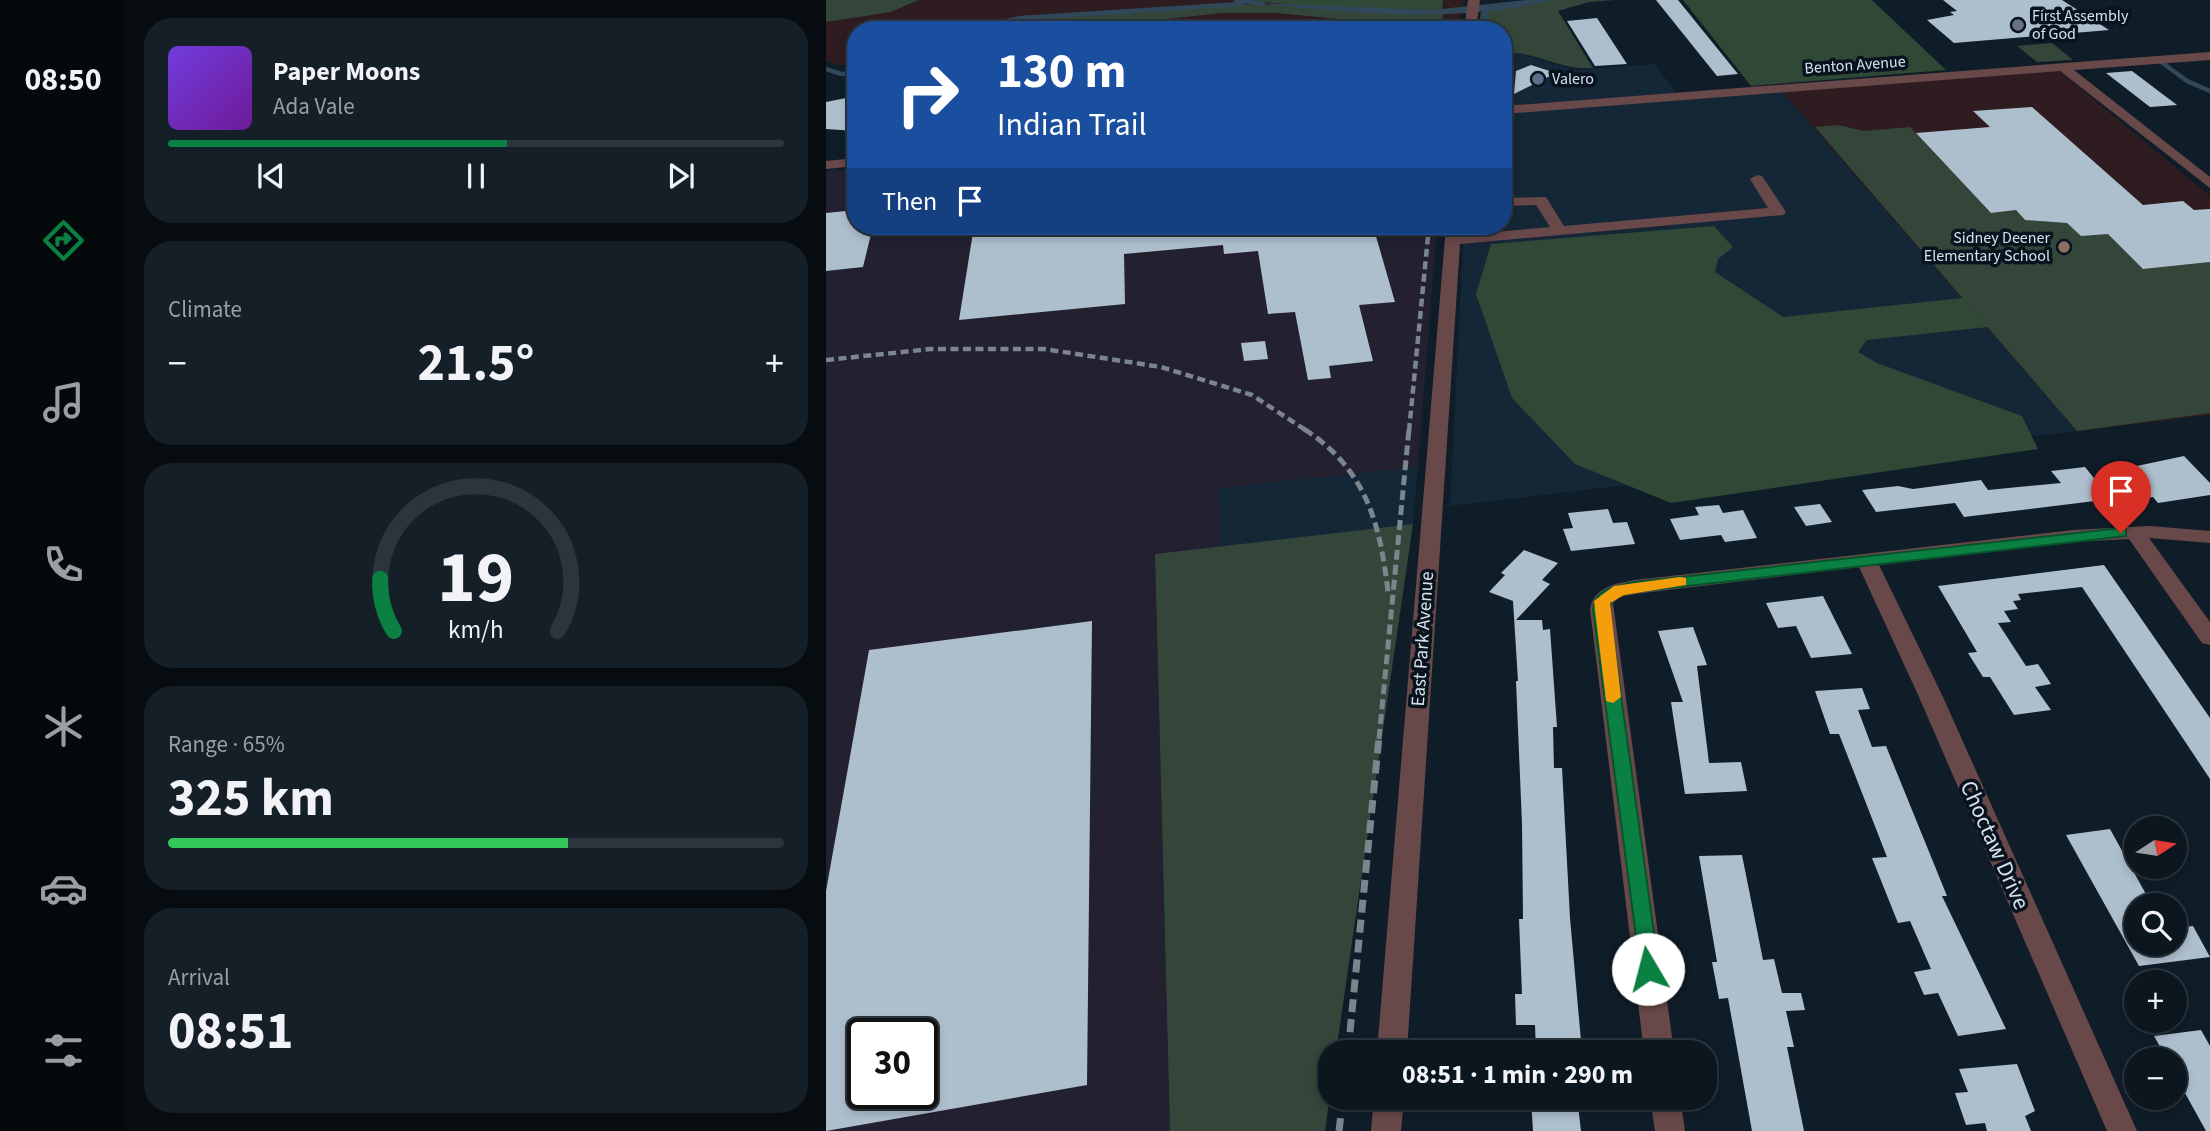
<!DOCTYPE html>
<html lang="en">
<head>
<meta charset="utf-8">
<style>
	body { margin:0; font-family:"Source Sans 3",sans-serif; background:#141f27; color:#f1f3f6; height:100vh; display:flex; flex-direction:column; font-size:26px; white-space:nowrap }
	* { box-sizing:border-box; margin:0 }
	p { font-size:23px; color:#9a9fa4 }
	.icon { flex:none; width:38px; height:38px; fill:none; stroke:currentColor; stroke-width:2; stroke-linecap:round; stroke-linejoin:round }
	.map { position:relative; flex:1; overflow:hidden }
	.details { display:flex; flex-direction:column; gap:18px; padding:18px; background:#060c10; width:700px }
	.details>* { flex:none }
	.hud { position:absolute; left:21px; top:21px; width:665px; height:214px; border-radius:28px; box-shadow:0 4px 10px #0003,0 0 0 2px #2b353c; background:#1a4fa0; color:#fff; overflow:hidden }
	.needle { width:46px; rotate:78deg }
	.fabs { position:absolute; left:1298px; top:816px; display:grid; gap:14px }
	.fabs a { display:grid; place-items:center; width:63px; height:63px; border-radius:50%; background:#0b161e; box-shadow:0 4px 10px #0003,0 0 0 2px #2b353c; font-size:35px }
	.speed { position:absolute; left:21px; top:1018px; display:flex; gap:14px; font-size:35px; font-weight:700; text-align:center }
	.speed>* { display:grid; place-content:center; width:91px; height:91px; border-radius:50%; background:#0b161e; box-shadow:0 4px 10px #0003,0 0 0 2px #2b353c; line-height:1 }
	.speed .limit { border:4px solid #111; border-radius:10px; background:#fff; color:#111 }
	.pin { position:absolute; display:grid; place-items:center; width:60px; height:60px; color:#fff; margin:-72px -30px; border-radius:50% 50% 50% 0; rotate:-45deg; box-shadow:0 0 7px #0007 }
	.pin .icon { rotate:45deg }
	.me { position:absolute; width:77px; margin:-38px; rotate:352deg; stroke-linejoin:round; filter:drop-shadow(0 0 5px #0008) }
	.turn { display:flex; align-items:center; gap:24px; height:147px; padding:0 35px; font-size:32px }
	.turn .icon { width:91px; height:91px; stroke-width:2.5 }
	.turn b { display:block; font-size:49px; line-height:60px }
	.then { display:flex; align-items:center; height:66px; padding:0 35px; background:#0003; gap:14px; font-size:26px }
	.big { font-size:52px; font-weight:700; line-height:1.1 }
	.details .tile { flex:1; display:flex; flex-direction:column; justify-content:center; gap:10px; min-width:0; padding:0 24px; border-radius:28px; background:#141f27 }
	.details .dial { align-items:center; gap:0 }
	.dial svg { height:182px; overflow:visible; fill:none; stroke:#2b353c; stroke-width:7; stroke-linecap:round; text-anchor:middle }
	.dial text { fill:#f1f3f6; stroke:none }
	.song { display:flex; align-items:center; gap:21px }
	.cover { width:84px; height:84px; border-radius:10px; background:linear-gradient(135deg,hsl(260 70% 55%),hsl(280 70% 35%)) }
	.played { height:7px; border-radius:4px; background:linear-gradient(90deg,#0b8043 55%,#2b353c 55%) }
	.keys { display:flex; justify-content:space-around; direction:ltr }
	.heat { display:flex; justify-content:space-between; align-items:center; font-size:38px; direction:ltr }
	.charge { height:10px; border-radius:5px; background:linear-gradient(90deg,#34c759 65%,#2b353c 0) }
	.trip { position:absolute; left:492px; top:1040px; width:399px; height:70px; border-radius:28px; background:#0b161e; box-shadow:0 4px 10px #0003,0 0 0 2px #2b353c; font-weight:700; line-height:70px; text-align:center }
	main { display:flex; flex:1; min-height:0 }
	.menu { display:flex; flex-direction:column; width:126px; justify-content:space-around; align-items:center; background:#04090c; color:#9a9fa4 }
	.menu .icon { width:49px; height:49px }
	.menu .active { color:#0b8043 }
	.menu b { font-size:32px; color:#f1f3f6 }
	.map>svg:first-child { display:block }
</style>
</head>
<body>
<main>
<nav class="menu">
<b>08:50</b>
<svg class="icon active" aria-label="directions" viewBox="0 0 24 24"><path d="M12 3l9 9-9 9-9-9zM9 14v-3h6M13 9l2 2-2 2"/></svg>
<svg class="icon" aria-label="music" viewBox="0 0 24 24"><path d="M9 18V5l10-2v13"/><circle cx="6" cy="18" r="3"/><circle cx="16" cy="16" r="3"/></svg>
<svg class="icon" aria-label="phone" viewBox="0 0 24 24"><path d="M5 4h4l2 5-3 2q2 4 5 5l2-3 5 2v4C11 20 4 13 5 4z"/></svg>
<svg class="icon" aria-label="climate" viewBox="0 0 24 24"><path d="M12 3v18M4 7l16 10M4 17L20 7"/></svg>
<svg class="icon" aria-label="car" viewBox="0 0 24 24"><path d="M5 17H2v-5l4-1 3-4h7l3 4 3 1v5h-3M9 17h6M6 11h13"/><circle cx="7" cy="17" r="2"/><circle cx="17" cy="17" r="2"/></svg>
<svg class="icon" aria-label="filters" viewBox="0 0 24 24"><path d="M4 7h16M4 17h16"/><circle cx="9" cy="7" r="2"/><circle cx="15" cy="17" r="2"/></svg>
</nav>
<section class="details">
<div class="tile">
<div class="song"><i class="cover"></i><div><b>Paper Moons</b><p>Ada Vale</p></div></div>
<div class="played"></div>
<div class="keys"><svg class="icon" aria-label="previous" viewBox="0 0 24 24"><path d="M18 5L8 12l10 7zM5 5v14"/></svg><svg class="icon" aria-label="pause" viewBox="0 0 24 24"><path d="M8 5v14M16 5v14"/></svg><svg class="icon" aria-label="next" viewBox="0 0 24 24"><path d="M6 5l10 7-10 7zM19 5v14"/></svg></div>
</div>
<div class="tile"><p>Climate</p>
<div class="heat"><a>−</a><b class="big">21.5°</b><a>+</a></div>
</div>
<div class="tile dial"><svg viewBox="0 0 100 80">
<path d="M14 69A42 42 0 1 1 86 69"/>
<path d="M14 69A42 42 0 0 1 8 46" stroke="#0b8043"/>
<text x="50" y="56" font-size="32" font-weight="700">19</text>
<text x="50" y="72" font-size="11">km/h</text>
</svg></div>
<div class="tile"><p>Range · 65%</p><b class="big">325 km</b><div class="charge"></div></div>
<div class="tile"><p>Arrival</p><b class="big">08:51</b></div>
</section>
<div class="map">
<svg width="1384" height="1131" viewBox="0 0 1384 1131">
	<rect width="100%" height="100%" fill="#0f1d28"/>
	<!-- built -->
	<g fill="#142737">
		<path d="M689 52 749 70 829 64 850 93 677 106V53Z"/>
		<path d="M954 89 1251 431 624 506 638 226H677V112Z"/>
		<path d="M592 467 587 524 394 547 392 488Z"/>
	</g>
	<!-- industrial -->
	<path fill="#232030" fill-rule="evenodd" d="M30 169V226H611L592 467 393 488 394 547 329 555 344 1131H0V171ZM37 1034H96V1094H37Z"/>
	<!-- education -->
	<g fill="#2e1c21">
		<path d="M0 0H638L633 30H30V68L0 62Z"/>
		<path d="M1231 69 1384 196V415L1251 431 954 89Z"/>
	</g>
	<!-- green -->
	<g fill="#344639">
		<path d="M0 0H92L65 12 0 22Z"/>
		<path d="M727 0H789L763 2 732 11 767 68C735 71 708 50 677 53V30H652L655 12Z"/>
		<path d="M429 4 617 14 615 29 451 13H396L238 30H164L174 24 196 20Z"/>
		<path d="M1226 43 1247 60 1211 62 1191 46Z"/>
		<path d="M1012 125 1038 131 1084 127 1165 213 1190 210 1199 220 1241 223 1292 233 1317 269 1384 262V413L1251 431 989 127Z"/>
		<path d="M587 524 510 1052H504V1095L499 1131H344L329 554Z"/>
	</g>
	<!-- forest -->
	<g fill="#304836">
		<path d="M417 0H617L616 9 606 10 492 7Z"/>
		<path d="M857 0H1046L1120 70 925 86Z"/>
		<path d="M888 226 907 247 892 259 889 272 957 317 1137 298 1162 327 1041 340 1032 352 1051 363 1196 416 1212 449 845 503 749 464 686 398 650 294 665 244Z"/>
	</g>
	<!-- water -->
	<path fill="#31475a" d="M701 0H727C631 24 527 13 430 3L606 10Z"/>
	<g fill="none" stroke-linecap="round" stroke-linejoin="round">
		<!-- stream -->
		<g stroke="#31475a" stroke-width="4.5">
			<path d="M410 0 437 4"/>
			<path d="M659 22 660 9"/>
			<path d="M161 30 171 23 195 18 416 4"/>
			<path d="M1334 61 1361 81 1384 91"/>
			<path d="M0 69 15 74 30 73"/>
		</g>
	</g>
	<!-- building -->
	<g fill="#adbecd" fill-rule="evenodd">
		<path d="M830 0H852L912 74 891 76Z"/>
		<path d="M1117 0H1236L1283 30 1128 43 1101 20 1128 15 1124 12 1131 11Z"/>
		<path d="M771 18 801 64 769 66 741 21Z"/>
		<path d="M705 65 730 73 688 94 690 71Z"/>
		<path d="M1306 71 1351 105 1324 107 1280 73Z"/>
		<path d="M30 96V131L0 129V102Z"/>
		<path d="M1206 107 1317 205 1357 201 1368 210 1384 209V262L1317 269 1282 234 1255 236 1241 223 1199 220 1190 210 1165 213 1090 133 1164 127 1147 111Z"/>
		<path d="M30 210V226H47L37 267 0 271V213Z"/>
		<path d="M148 226H298V234L390 226H547L569 302 533 305 547 361 503 366 505 378 482 380 469 312 442 314 432 251 398 254 397 245 298 254 299 304 133 320Z"/>
		<path d="M439 341 442 359 418 361 415 343Z"/>
		<path d="M1358 456 1384 483V495L1332 503 1327 497 1294 501 1282 484 1318 480 1306 467Z"/>
		<path d="M1259 467 1285 499 1138 517 1129 503 1050 512 1036 490 1072 486 1087 489 1155 480 1162 490 1235 483 1225 471Z"/>
		<path d="M994 504 1006 522 980 526 968 507Z"/>
		<path d="M893 505 897 513 917 510 931 538 899 542 895 535 854 540 844 519 873 515 869 507Z"/>
		<path d="M782 509 787 523 801 522 809 544 745 551 737 529 747 528 742 513Z"/>
		<path d="M698 550 732 563 716 580 724 584 690 620H716L717 630 724 629 731 727H727L728 768H736L744 918 756 1052H710L709 1025H690L689 994H696L693 919H697L696 824 690 681H692L687 601 663 592 679 575 675 573Z"/>
		<path d="M1278 565 1384 718V779L1256 587 1192 594 1195 600 1187 601 1192 609 1178 611 1185 622 1172 623 1200 666 1212 664 1225 684 1209 687 1225 710 1188 715 1164 677H1157L1142 653 1151 652 1112 586Z"/>
		<path d="M997 596 1026 654 985 658 970 626 952 628 940 603Z"/>
		<path d="M266 621 261 1085 0 1131V891L43 650ZM37 1034H96V1094H37Z"/>
		<path d="M867 627 881 665 871 666 883 763 915 762 921 791 859 794 845 702H857L832 631Z"/>
		<path d="M1036 688 1044 709 1032 710 1046 747 1060 746 1121 896H1116L1180 1029 1132 1036 1112 993 1098 995 1088 972 1105 969 1084 921 1072 923 1046 858 1061 857 1013 734H1004L989 691Z"/>
		<path d="M1284 829 1321 896 1311 897V943H1349V928L1367 926 1384 957 1313 966 1240 835Z"/>
		<path d="M916 855 937 960 948 959 956 993H975L979 1010 960 1011 968 1047H961L978 1131H926L902 998 893 999 886 962H891L873 856Z"/>
		<path d="M1375 1030 1384 1046V1131H1380L1349 1075V1059H1341L1328 1036Z"/>
		<path d="M1191 1064 1209 1111 1199 1116 1205 1131H1161L1159 1123 1140 1125 1129 1093 1142 1092 1133 1069Z"/>
		<path d="M751 1097 755 1131H707L705 1100Z"/>
	</g>
	<g fill="none" stroke-linecap="round" stroke-linejoin="round">
		<!-- minor -->
		<g fill="#69484a" fill-rule="evenodd">
			<path d="M642 0H654L650 30H638Z"/>
			<path d="M1384 52V60L1248 70 1384 177V188L1234 71 677 114V106Z"/>
			<path d="M30 158V166L0 169V161Z"/>
			<path d="M931 175 936 176 960 212 957 215 634 244 581 1052H551L620 226H635V235L724 227 710 205 677 206V198L720 197 738 226 942 208 924 179Z"/>
			<path d="M1324 526 1384 531V543L1323 538 1384 622V645L1376 643 1303 539 1247 542 1053 565 1117 697 1311 1131H1281L1093 697 1033 567 809 594 794 597 787 603 848 1052H818L764 609C769 586 789 584 809 580L1247 530Z"/>
			<path d="M548 1097H578L575 1131H545Z"/>
			<path d="M824 1097H854L859 1131H829Z"/>
		</g>
		<!-- rail-far2 -->
		<g stroke="#7a858e" stroke-width="4.5" stroke-dasharray="8 4.5" stroke-linecap="butt">
			<path d="M0 360 105 349H218L335 367 426 395 481 431"/>
			<path d="M583 431 603 226"/>
		</g>
		<!-- rail-far1 -->
		<g stroke="#7a858e" stroke-width="5" stroke-dasharray="10 5" stroke-linecap="butt">
			<path d="M478 429C540 469 554 523 562 592"/>
			<path d="M553 739 583 429"/>
		</g>
		<!-- rail -->
		<g stroke="#7a858e" stroke-width="7" stroke-dasharray="13 7" stroke-linecap="butt">
			<path d="M522 1052 553 737"/>
			<path d="M513 1131 517 1097"/>
		</g>
	</g>
	<!-- route -->
	<path fill="#0b8043" stroke="#07532c" stroke-width="2" d="M1295 528 1300 529V536L809 592 787 598 783 609 833 969 830 975 822 978 815 975 767 609C769 588 791 586 809 582Z"/>
	<!-- slow -->
	<path fill="#f59e0b" d="M854 577 860 578V585L798 595 784 603 795 697 787 703 780 701 768 601 788 586Z"/>
	<!-- markers -->
	<circle fill="#6b7280" stroke="#07131e" stroke-width="2.5" cx="1192" cy="25" r="7"/>
	<circle fill="#5c6f8a" stroke="#07131e" stroke-width="2.5" cx="712" cy="79" r="7"/>
	<circle fill="#8d6e63" stroke="#07131e" stroke-width="2.5" cx="1238" cy="247" r="7"/>
	<g text-anchor="middle" dominant-baseline="central" stroke-width="7" stroke-linejoin="round" paint-order="stroke">
		<!-- far-poi labels -->
		<g font-size="16" fill="#d8e1e9" stroke="#07131e" text-anchor="start">
			<text x="1206" y="16">First Assembly<tspan x="1206" dy="18">of God</tspan></text>
			<text x="726" y="79">Valero</text>
			<text x="1224" y="238" text-anchor="end">Sidney Deener<tspan x="1224" dy="18">Elementary School</tspan></text>
		</g>
		<!-- far-street labels -->
		<g font-size="16" fill="#d8e1e9" stroke="#07131e">
			<text transform="translate(1029 65) rotate(-4)">Benton Avenue</text>
		</g>
		<!-- street labels -->
		<g font-size="19" fill="#d8e1e9" stroke="#07131e">
			<text transform="translate(597 639) rotate(-86)">East Park Avenue</text>
		</g>
		<!-- near-street labels -->
		<g font-size="23" fill="#d8e1e9" stroke="#07131e">
			<text transform="translate(1169 845) rotate(66)">Choctaw Drive</text>
		</g>
	</g>
</svg>
<div class="fabs">
<a><svg class="needle" viewBox="-14 -14 28 28"><path d="M0-13l5 13h-10z" fill="#e53935"/><path d="M0 13l5-13h-10z" fill="#9a9fa4"/></svg></a>
<a><svg class="icon" aria-label="search" viewBox="0 0 24 24"><circle cx="10" cy="10" r="6"/><path d="M15 15l6 6"/></svg></a>
<a>+</a>
<a>−</a>
</div>
<div class="speed"><div class="limit">30</div></div>
<div class="pin" style="left:1295px;top:533px;background:#d93025"><svg class="icon" aria-label="arrive" viewBox="0 0 24 24"><path d="M6 21V4h12l-3 4 3 4H6"/></svg></div>
<svg class="me" style="left:822px;top:969px" viewBox="-20 -20 40 40"><circle r="19" fill="#fff"/><path d="M0-13L10 11 0 6-10 11z" fill="#0b8043"/></svg>
<div class="trip">08:51 · 1 min · 290 m</div>
<div class="hud">
<div class="turn"><svg class="icon" aria-label="right" viewBox="0 0 24 24"><path d="M7 20v-9h11M14 6l5 5-5 5"/></svg><div><b>130 m</b>Indian Trail</div></div>
<div class="then">Then<svg class="icon" aria-label="arrive" viewBox="0 0 24 24"><path d="M6 21V4h12l-3 4 3 4H6"/></svg></div>
</div>
</div>
</main>
</body>
</html>
